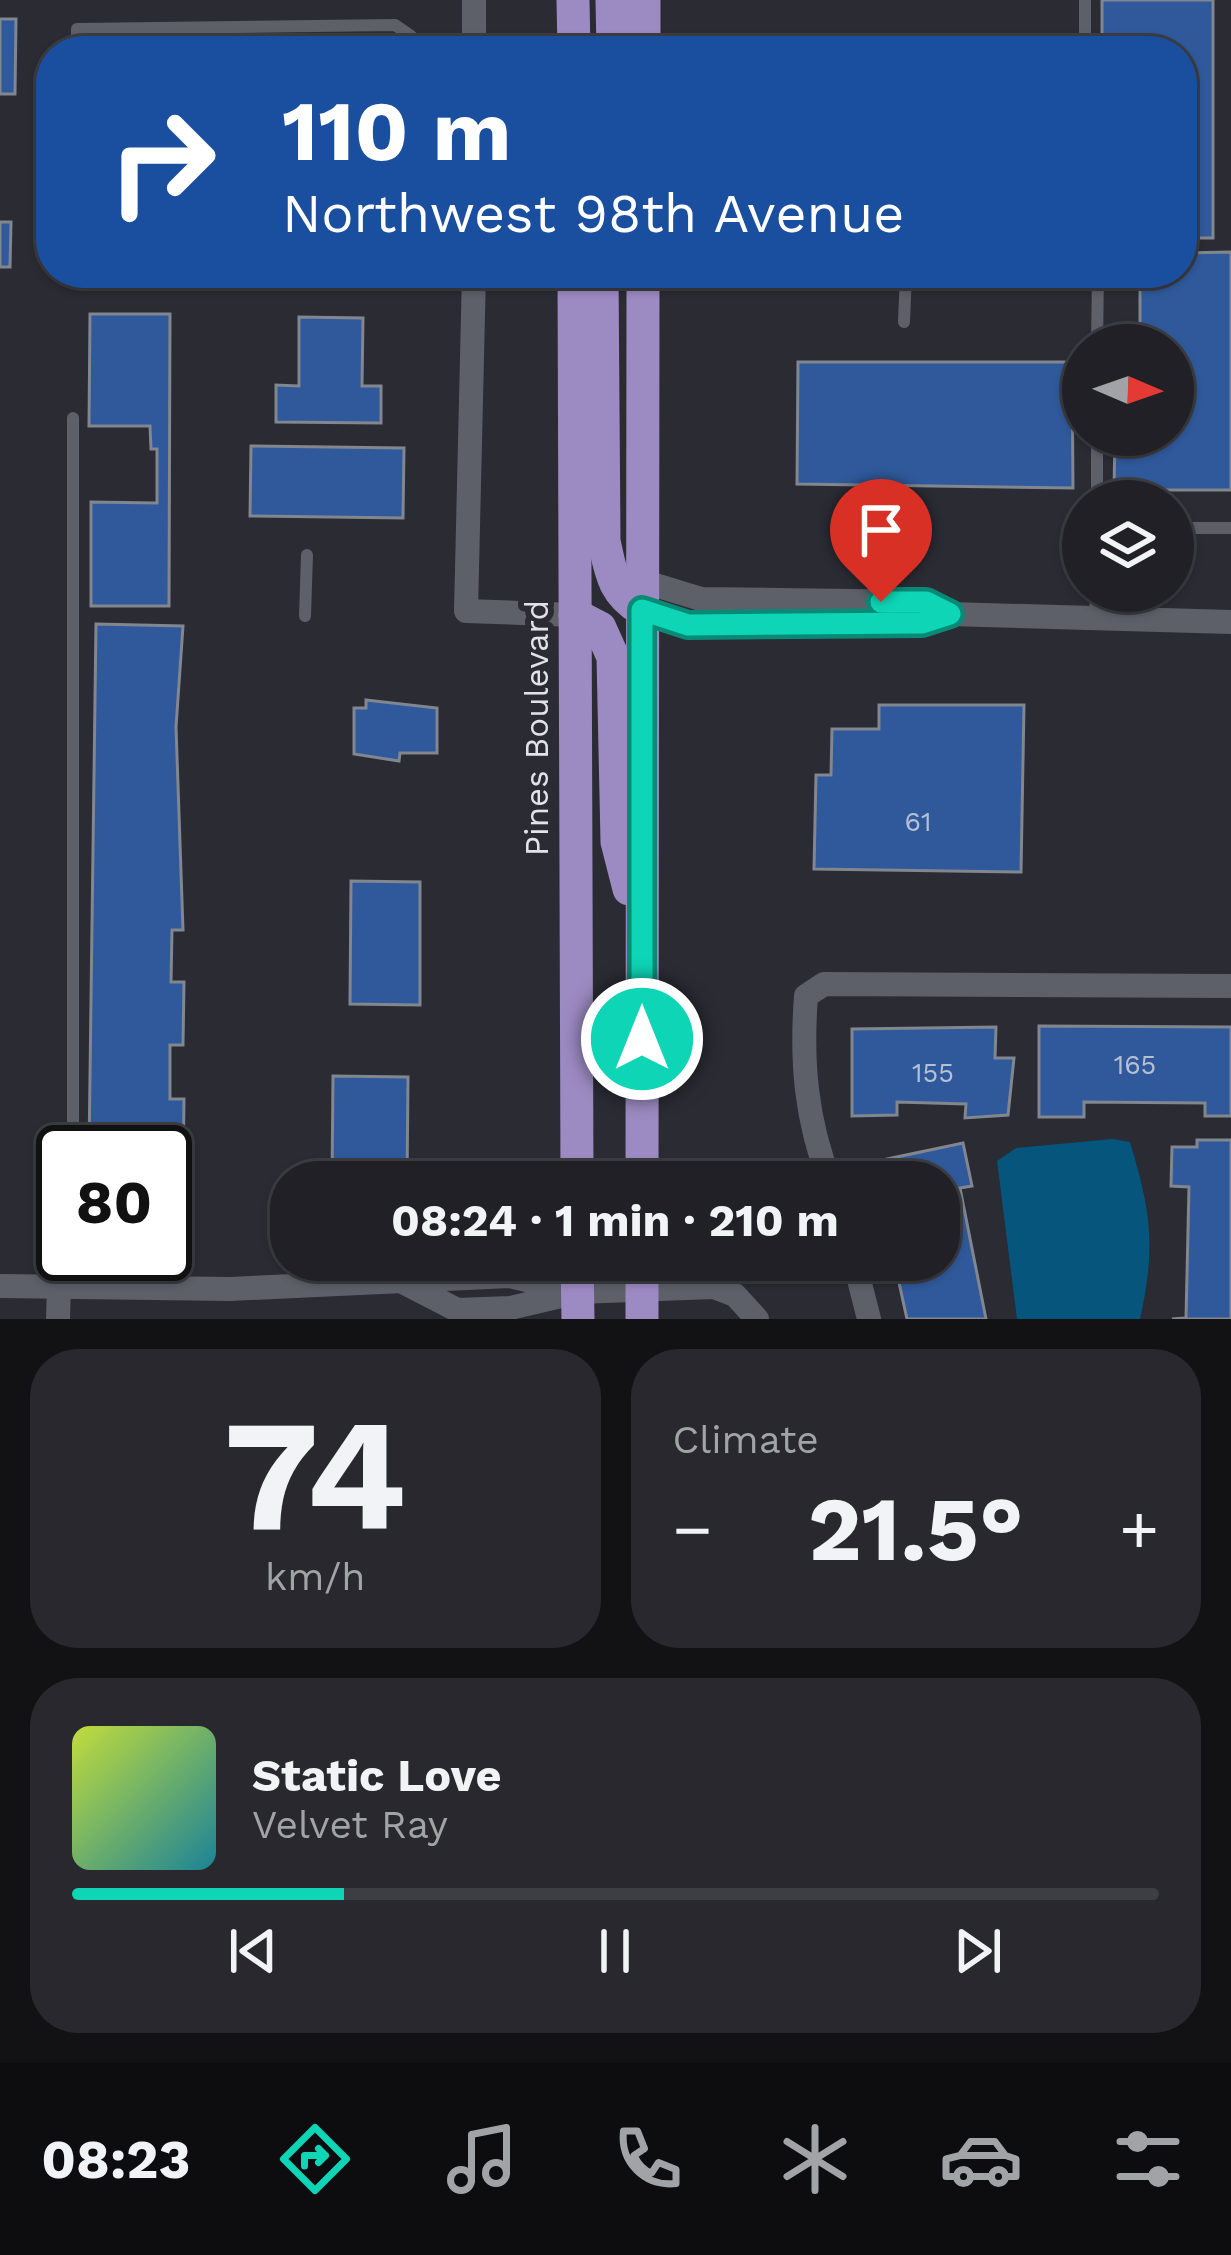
<!DOCTYPE html>
<html lang="en">
<head>
<meta charset="utf-8">
<style>
	body { margin:0; font-family:"Work Sans",sans-serif; background:#28282e; color:#f1f3f6; height:100vh; display:flex; flex-direction:column; font-size:45px; white-space:nowrap }
	* { box-sizing:border-box; margin:0 }
	p { font-size:39px; color:#a2a3a7 }
	.icon { flex:none; width:66px; height:66px; fill:none; stroke:currentColor; stroke-width:2; stroke-linecap:round; stroke-linejoin:round }
	.map { position:relative; height:1319px; overflow:hidden }
	.panel { display:flex; flex-direction:column; gap:30px; padding:30px; background:#121215; flex:1 }
	.panel>* { flex:none }
	.banner { position:absolute; left:36px; top:36px; width:1161px; height:252px; border-radius:48px; box-shadow:0 3px 9px #0004,0 0 0 3px #3d3e43; background:#1a4fa0; color:#fff; overflow:hidden }
	.needle { width:78px; rotate:92deg }
	.tools { position:absolute; left:1062px; top:324px; display:grid; gap:24px }
	.tools a { display:grid; place-items:center; width:132px; height:132px; border-radius:50%; background:#202026; box-shadow:0 3px 9px #0004,0 0 0 3px #3d3e43; font-size:60px }
	.speed { position:absolute; left:36px; top:1125px; display:flex; gap:24px; font-size:60px; font-weight:700; text-align:center }
	.speed>* { display:grid; place-content:center; width:156px; height:156px; border-radius:50%; background:#202026; box-shadow:0 3px 9px #0004,0 0 0 3px #3d3e43; line-height:1 }
	.speed .limit { border:6px solid #111; border-radius:18px; background:#fff; color:#111 }
	.pin { position:absolute; display:grid; place-items:center; width:102px; height:102px; color:#fff; margin:-123px -51px; border-radius:50% 50% 50% 0; rotate:-45deg; box-shadow:0 0 12px #0007 }
	.pin .icon { rotate:45deg }
	.me { position:absolute; width:132px; margin:-66px; rotate:0deg; stroke-linejoin:round; filter:drop-shadow(0 0 9px #0008) }
	.turn { display:flex; align-items:center; gap:42px; height:252px; padding:0 48px; font-size:54px }
	.turn .icon { width:156px; height:156px; stroke-width:2.5 }
	.turn b { display:block; font-size:84px; line-height:102px }
	.big { font-size:90px; font-weight:700; line-height:1.1 }
	.panel .widget { flex:1; display:flex; flex-direction:column; justify-content:center; gap:18px; min-width:0; padding:0 42px; border-radius:48px; background:#28282e }
	.panel .dial { align-items:center; gap:0 }
	.dial b { font-size:156px; line-height:1 }
	.song { display:flex; align-items:center; gap:36px }
	.cover { width:144px; height:144px; border-radius:18px; background:linear-gradient(135deg,hsl(70 70% 55%),hsl(190 70% 35%)) }
	.played { height:12px; border-radius:6px; background:linear-gradient(90deg,#0dd5b5 25%,#3d3e43 25%) }
	.keys { display:flex; justify-content:space-around; direction:ltr }
	.heat { display:flex; justify-content:space-between; align-items:center; font-size:66px; direction:ltr }
	.panel .tiles { flex:1; display:grid; gap:30px; grid-template-columns:1fr 1fr }
	.widget:last-child { grid-column:span 2 }
	.trip { position:absolute; left:270px; top:1161px; width:690px; height:120px; border-radius:48px; background:#202026; box-shadow:0 3px 9px #0004,0 0 0 3px #3d3e43; font-weight:700; line-height:120px; text-align:center }
	.tab-bar { display:flex; height:192px; justify-content:space-around; align-items:center; background:#0d0d0f; color:#a2a3a7 }
	.tab-bar .icon { width:84px; height:84px }
	.tab-bar .active { color:#0dd5b5 }
	.tab-bar b { font-size:54px; color:#f1f3f6 }
	.map>svg:first-child { display:block }
</style>
</head>
<body>
<div class="map">
<svg width="1231" height="1319" viewBox="0 0 1231 1319">
	<rect width="100%" height="100%" fill="#2a2b33"/>
	<!-- water -->
	<path fill="#05557c" d="M1112 1139 1130 1142C1151 1212 1156 1247 1140 1319H1017L997 1161 1016 1148Z"/>
	<!-- building -->
	<g fill="#2f599a" stroke="#81868f" stroke-width="3">
		<path d="M1102 0H1213V238H1182V51H1102Z"/>
		<path d="M0 19H16L15 94H0Z"/>
		<path d="M179 46 394 47V51H179Z"/>
		<path d="M0 222H11L10 267H0Z"/>
		<path d="M1231 252V490H1114L1115 435H1173V345H1140V273H1182V253Z"/>
		<path d="M90 314H170L169 606H91V502L157 503V449H151L150 426H89Z"/>
		<path d="M299 317 363 318 362 386H381V423L276 422V385L299 386Z"/>
		<path d="M798 362H1072L1073 488 797 484Z"/>
		<path d="M251 446 404 448 403 518 250 516Z"/>
		<path d="M96 624 183 626 176 727 183 930H172L171 982H184L183 1045H170V1099H184L183 1180H165V1152H89Z"/>
		<path d="M366 700 437 708V753H400L399 761 354 754V708H366Z"/>
		<path d="M879 705H1024L1021 872 814 869 816 775H831L832 729H879Z"/>
		<path d="M351 881 420 882V1005L350 1004Z"/>
		<path d="M1039 1026 1231 1027V1116H1205V1103L1084 1102V1117H1039Z"/>
		<path d="M996 1027 995 1058H1014L1008 1115 965 1118 966 1104 897 1102V1115L852 1116V1029Z"/>
		<path d="M333 1076 408 1077 407 1182H332Z"/>
		<path d="M1197 1140H1231V1319H1172L1186 1318 1189 1187 1171 1186 1172 1147H1197Z"/>
		<path d="M963 1143 972 1186 960 1188 986 1319H907L894 1260H939V1182H878L873 1162Z"/>
	</g>
	<g fill="none" stroke-linecap="round" stroke-linejoin="round">
		<!-- service -->
		<g stroke="#5e6069" stroke-width="12">
			<path d="M77 51V29L395 25 411 36 415 51"/>
			<path d="M1085 51V0"/>
			<path d="M904 322 906 273"/>
			<path d="M1097 345 1098 273"/>
			<path d="M1097 501V435"/>
			<path d="M1173 528H1231"/>
			<path d="M305 616 307 555"/>
			<path d="M1095 618 1096 591"/>
			<path d="M73 1152V418"/>
			<path d="M75 1288V1254"/>
		</g>
		<!-- minor -->
		<g stroke="#5e6069" stroke-width="24">
			<path d="M474 0V51"/>
			<path d="M474 273 466 611 575 615"/>
			<path d="M642 581 701 599 926 602 950 614"/>
			<path d="M642 610 688 625 922 623 950 614 1231 622"/>
			<path d="M830 1182C806 1120 801 1062 806 996L824 984 1231 986"/>
			<path d="M854 1260 869 1319"/>
			<path d="M403 1282 457 1310 510 1308 578 1292 714 1287 735 1295 757 1319"/>
			<path d="M0 1286 230 1289 509 1276 578 1292"/>
			<path d="M58 1319 59 1287"/>
		</g>
		<!-- trunk -->
		<g stroke="#9c8ac2" stroke-width="33">
			<path d="M573 0 574 51"/>
			<path d="M612 0 613 51"/>
			<path d="M644 51V0"/>
			<path d="M574 273 577 1182"/>
			<path d="M602 273 604 541C611 573 613 593 642 610"/>
			<path d="M575 615 600 628 613 657 617 842 629 889"/>
			<path d="M642 1182 643 273"/>
			<path d="M577 1260 578 1319"/>
			<path d="M642 1319V1260"/>
		</g>
	</g>
	<g fill="none" stroke-linecap="round" stroke-linejoin="round">
		<defs>
			<path id="route" d="M642 1039V610L688 625 922 623 950 614 926 602H881"/>
		</defs>
		<!-- route casing -->
		<use href="#route" stroke="#088a76" stroke-width="30"/>
		<!-- route -->
		<use href="#route" stroke="#0dd5b5" stroke-width="21"/>
	</g>
	<g text-anchor="middle" dominant-baseline="central" stroke-width="12" stroke-linejoin="round" paint-order="stroke">
		<!-- number labels -->
		<g font-size="27" fill="#b5c0d4">
			<text x="918" y="822">61</text>
			<text x="1135" y="1065">165</text>
			<text x="933" y="1073">155</text>
		</g>
		<!-- street labels -->
		<g font-size="33" fill="#e2e3e8" stroke="#2a2b33">
			<text transform="translate(536 728) rotate(-90)">Pines Boulevard</text>
		</g>
	</g>
</svg>
<div class="tools">
<a><svg class="needle" viewBox="-14 -14 28 28"><path d="M0-13l5 13h-10z" fill="#e53935"/><path d="M0 13l5-13h-10z" fill="#a2a3a7"/></svg></a>
<a><svg class="icon" aria-label="layers" viewBox="0 0 24 24"><path d="M12 4l9 5-9 5-9-5zM3 14l9 5 9-5"/></svg></a>
</div>
<div class="speed"><div class="limit">80</div></div>
<div class="pin" style="left:881px;top:602px;background:#d93025"><svg class="icon" aria-label="arrive" viewBox="0 0 24 24"><path d="M6 21V4h12l-3 4 3 4H6"/></svg></div>
<svg class="me" style="left:642px;top:1039px" viewBox="-20 -20 40 40"><circle r="17" fill="#0dd5b5" stroke="#fff" stroke-width="3"/><path d="M0-11L8 9 0 5-8 9z" fill="#fff"/></svg>
<div class="trip">08:24 · 1 min · 210 m</div>
<div class="banner">
<div class="turn"><svg class="icon" aria-label="right" viewBox="0 0 24 24"><path d="M7 20v-9h11M14 6l5 5-5 5"/></svg><div><b>110 m</b>Northwest 98th Avenue</div></div>
</div>
</div>
<section class="panel">
<div class="tiles">
<div class="widget dial"><b>74</b><p>km/h</p></div>
<div class="widget"><p>Climate</p>
<div class="heat"><a>−</a><b class="big">21.5°</b><a>+</a></div>
</div>
<div class="widget">
<div class="song"><i class="cover"></i><div><b>Static Love</b><p>Velvet Ray</p></div></div>
<div class="played"></div>
<div class="keys"><svg class="icon" aria-label="previous" viewBox="0 0 24 24"><path d="M18 5L8 12l10 7zM5 5v14"/></svg><svg class="icon" aria-label="pause" viewBox="0 0 24 24"><path d="M8 5v14M16 5v14"/></svg><svg class="icon" aria-label="next" viewBox="0 0 24 24"><path d="M6 5l10 7-10 7zM19 5v14"/></svg></div>
</div>
</div>
</section>
<nav class="tab-bar">
<b>08:23</b>
<svg class="icon active" aria-label="directions" viewBox="0 0 24 24"><path d="M12 3l9 9-9 9-9-9zM9 14v-3h6M13 9l2 2-2 2"/></svg>
<svg class="icon" aria-label="music" viewBox="0 0 24 24"><path d="M9 18V5l10-2v13"/><circle cx="6" cy="18" r="3"/><circle cx="16" cy="16" r="3"/></svg>
<svg class="icon" aria-label="phone" viewBox="0 0 24 24"><path d="M5 4h4l2 5-3 2q2 4 5 5l2-3 5 2v4C11 20 4 13 5 4z"/></svg>
<svg class="icon" aria-label="climate" viewBox="0 0 24 24"><path d="M12 3v18M4 7l16 10M4 17L20 7"/></svg>
<svg class="icon" aria-label="car" viewBox="0 0 24 24"><path d="M5 17H2v-5l4-1 3-4h7l3 4 3 1v5h-3M9 17h6M6 11h13"/><circle cx="7" cy="17" r="2"/><circle cx="17" cy="17" r="2"/></svg>
<svg class="icon" aria-label="filters" viewBox="0 0 24 24"><path d="M4 7h16M4 17h16"/><circle cx="9" cy="7" r="2"/><circle cx="15" cy="17" r="2"/></svg>
</nav>
</body>
</html>
